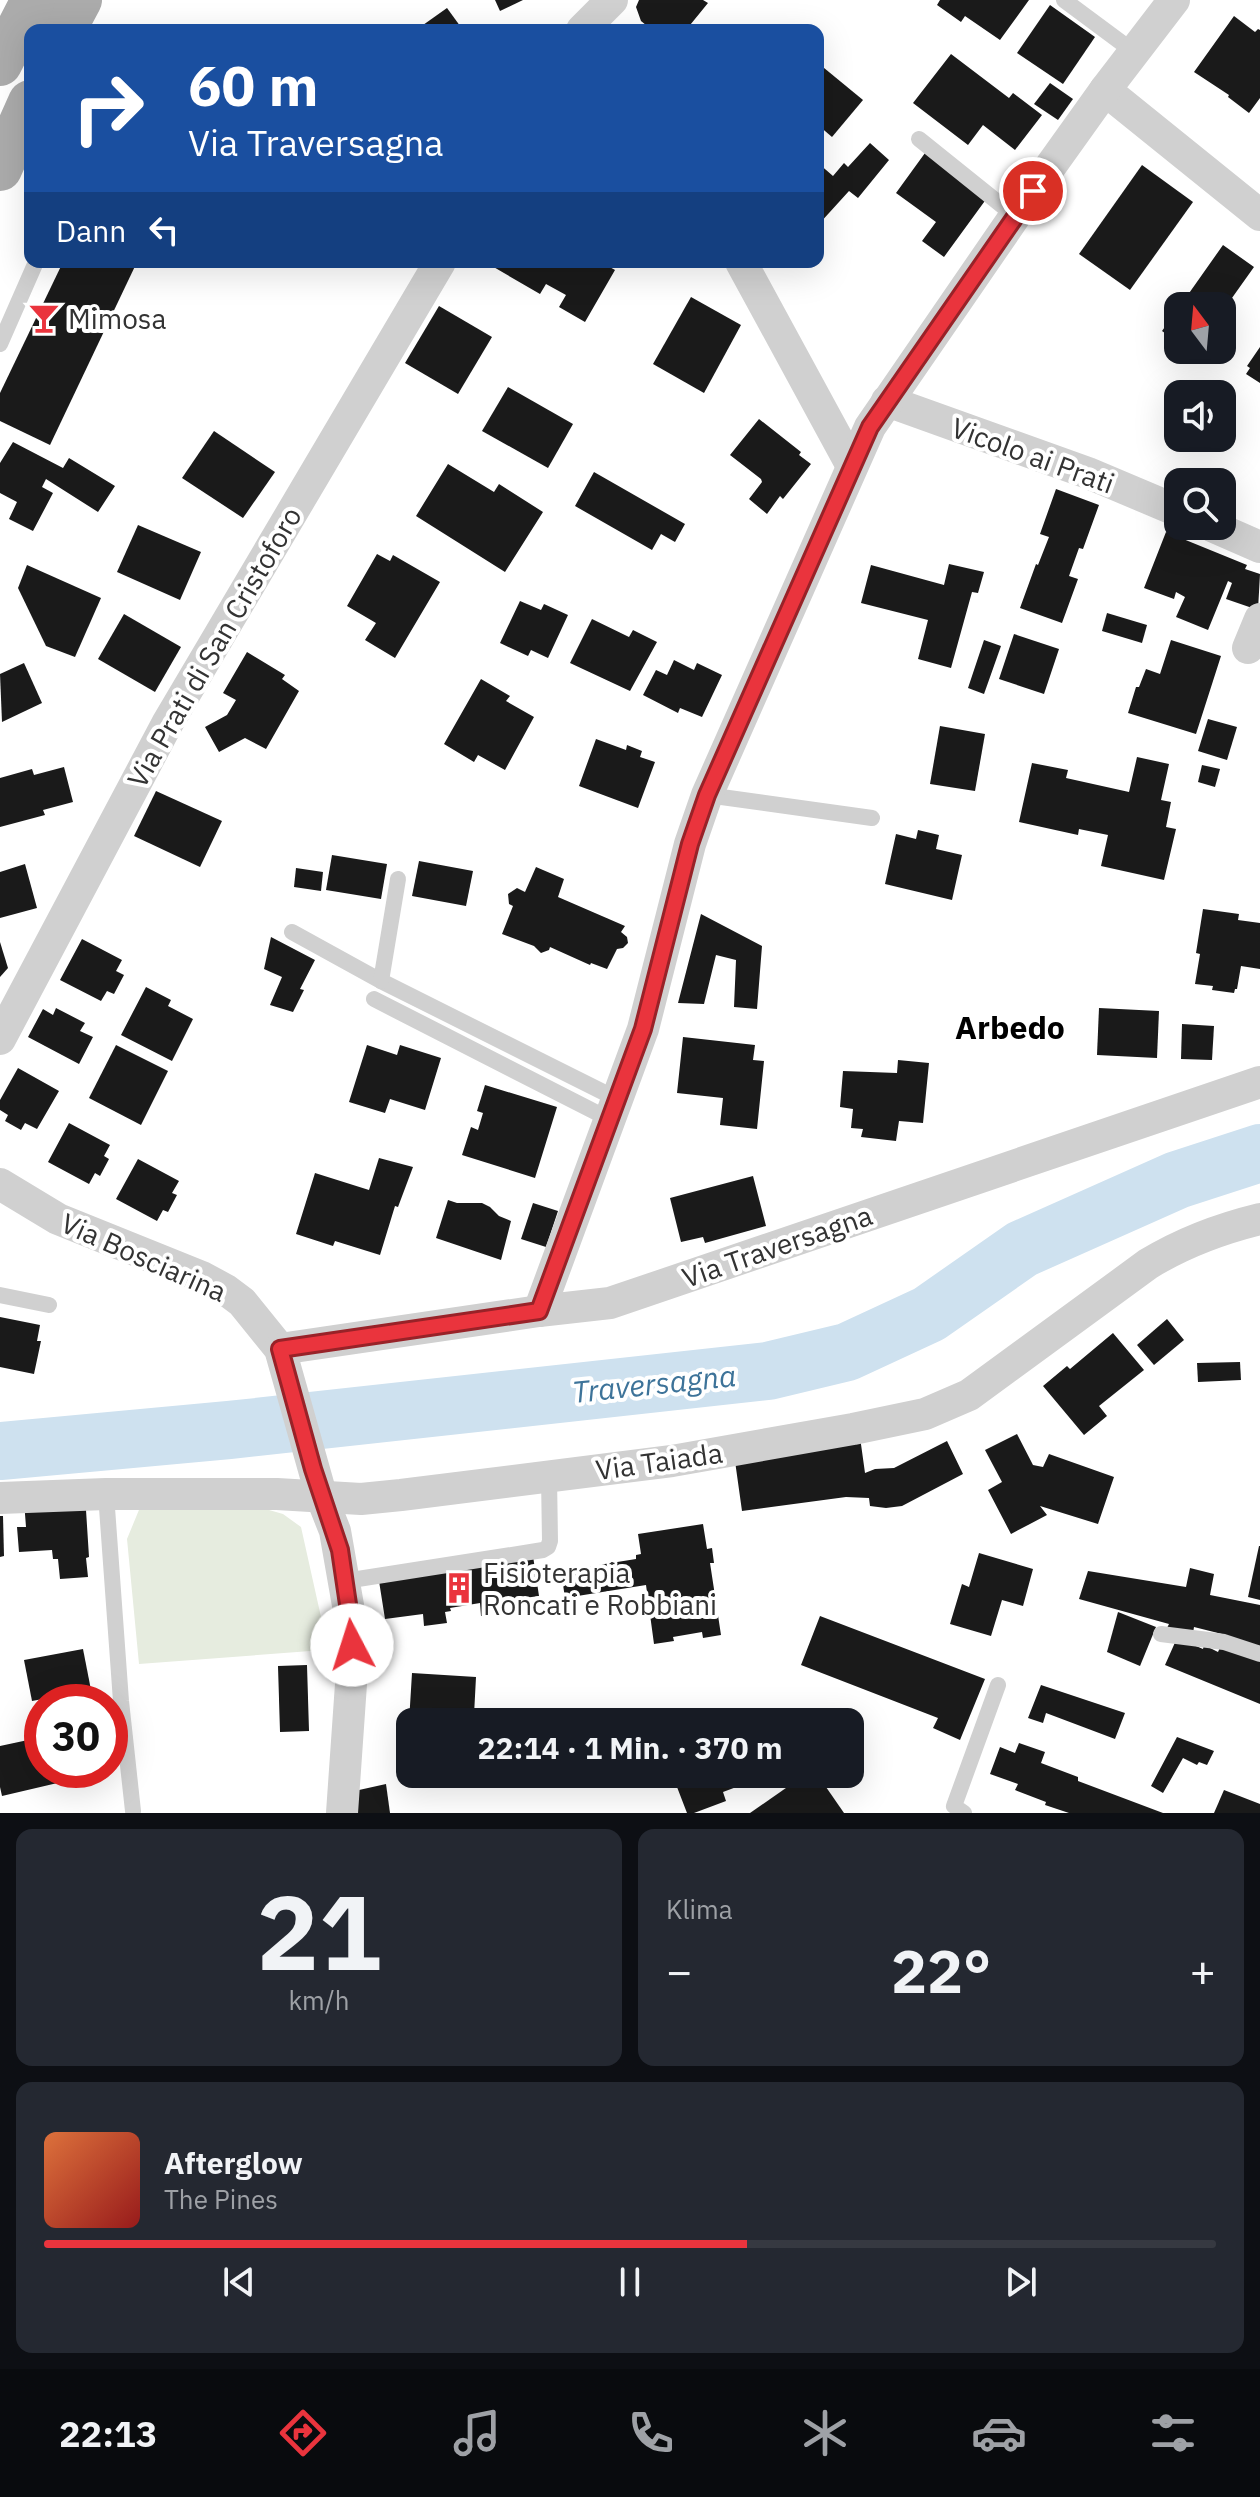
<!DOCTYPE html>
<html lang="de">
<head>
<meta charset="utf-8">
<style>
	body { margin:0; font-family:"IBM Plex Sans",sans-serif; background:#242831; color:#f1f3f6; height:100vh; display:flex; flex-direction:column; font-size:30px; white-space:nowrap }
	* { box-sizing:border-box; margin:0 }
	p { font-size:26px; color:#9ea1a6 }
	.icon { flex:none; width:44px; height:44px; fill:none; stroke:currentColor; stroke-width:2; stroke-linecap:round; stroke-linejoin:round }
	.map { position:relative; height:1813px; overflow:hidden }
	.side { display:flex; flex-direction:column; gap:16px; padding:16px; background:#0d0f14; flex:1 }
	.side>* { flex:none }
	.hud { position:absolute; left:24px; top:24px; width:800px; height:244px; border-radius:16px; box-shadow:0 8px 32px #0002; background:#1a4fa0; color:#fff; overflow:hidden }
	.needle { width:52px; rotate:344deg }
	.controls { position:absolute; left:1164px; top:292px; display:grid; gap:16px }
	.controls a { display:grid; place-items:center; width:72px; height:72px; border-radius:16px; background:#171b24; box-shadow:0 8px 32px #0002; font-size:40px }
	.speed { position:absolute; left:24px; top:1684px; display:flex; gap:16px; font-size:40px; font-weight:700; text-align:center }
	.speed>* { display:grid; place-content:center; width:104px; height:104px; border-radius:50%; background:#171b24; box-shadow:0 8px 32px #0002; line-height:1 }
	.speed .limit { border:12px solid #d22; background:#fff; color:#111 }
	.pin { position:absolute; display:grid; place-items:center; width:68px; height:68px; color:#fff; margin:-34px; border:4px solid #fff; border-radius:50%; box-shadow:0 2px 8px #0007 }
	.me { position:absolute; width:88px; margin:-44px; rotate:355deg; stroke-linejoin:round; filter:drop-shadow(0 0 6px #0008) }
	.turn { display:flex; align-items:center; gap:28px; height:168px; padding:0 32px; font-size:36px }
	.turn .icon { width:104px; height:104px; stroke-width:2.5 }
	.turn b { display:block; font-size:56px; line-height:68px }
	.then { display:flex; align-items:center; height:76px; padding:0 32px; background:#0003; gap:16px; font-size:30px }
	.big { font-size:60px; font-weight:800; line-height:1.1 }
	.side .card { flex:1; display:flex; flex-direction:column; justify-content:center; gap:12px; min-width:0; padding:0 28px; border-radius:16px; background:#242831 }
	.side .dial { align-items:center; gap:0 }
	.dial b { font-size:104px; line-height:1 }
	.song { display:flex; align-items:center; gap:24px }
	.cover { width:96px; height:96px; border-radius:12px; background:linear-gradient(135deg,hsl(20 70% 55%),hsl(0 70% 35%)) }
	.played { height:8px; border-radius:4px; background:linear-gradient(90deg,#ea343d 60%,#363941 60%) }
	.keys { display:flex; justify-content:space-around; direction:ltr }
	.heat { display:flex; justify-content:space-between; align-items:center; font-size:44px; direction:ltr }
	.side .tiles { flex:1; display:grid; gap:16px; grid-template-columns:1fr 1fr }
	.card:last-child { grid-column:span 2 }
	.trip { position:absolute; left:396px; top:1708px; width:468px; height:80px; border-radius:16px; background:#171b24; box-shadow:0 8px 32px #0002; font-weight:800; line-height:80px; text-align:center }
	.menu { display:flex; height:128px; justify-content:space-around; align-items:center; background:#090b0e; color:#9ea1a6 }
	.menu .icon { width:56px; height:56px }
	.menu .selected { color:#ea343d }
	.menu b { font-size:36px; color:#f1f3f6 }
	.map>svg:first-child { display:block }
</style>
</head>
<body>
<div class="map">
<svg width="1260" height="1813" viewBox="0 0 1260 1813">
	<rect width="100%" height="100%" fill="#fff"/>
	<!-- green -->
	<path fill="#e6ecdf" d="M141 1505 262 1508 283 1514 301 1527 321 1617 337 1649 139 1664 127 1539Z"/>
	<g fill="none" stroke-linecap="round" stroke-linejoin="round">
		<!-- river -->
		<path stroke="#cee1ef" stroke-width="58" d="M0 1451 229 1430 768 1371 847 1352 929 1314 1022 1249 1177 1180 1260 1153"/>
	</g>
	<!-- building -->
	<g fill="#1a1a1a">
		<path d="M495 0H523L500 11Z"/>
		<path d="M639 0H703L708 3 686 30 676 25 673 30H652L641 21 636 7Z"/>
		<path d="M940 0H1029L1000 40 965 16 961 22 937 5Z"/>
		<path d="M1050 5 1095 37 1063 84 1017 53Z"/>
		<path d="M447 8 463 30H416Z"/>
		<path d="M1234 16 1255 32 1258 29 1260 30V98L1249 113 1228 97 1229 95 1194 72Z"/>
		<path d="M951 54 1009 98 1013 93 1042 115 1015 150 983 125 968 145 913 103Z"/>
		<path d="M818 63 863 100 832 137 818 125Z"/>
		<path d="M1050 83 1073 99 1058 120 1034 104Z"/>
		<path d="M870 143 889 160 858 198 849 191 819 224 824 229 818 236V163L833 176 844 163 848 167Z"/>
		<path d="M925 153 987 198 944 257 922 241 936 222 896 193Z"/>
		<path d="M1142 165 1193 202 1130 290 1079 254Z"/>
		<path d="M1223 245 1254 267 1222 312V306H1180Z"/>
		<path d="M63 262H137L50 445 0 421V393Z"/>
		<path d="M485 262H601L615 270 585 322 559 307 566 295 546 284 540 294Z"/>
		<path d="M691 297 741 325 704 393 653 364Z"/>
		<path d="M439 306 492 337 458 394 405 363Z"/>
		<path d="M1178 309V342L1162 331Z"/>
		<path d="M1260 347V383L1246 374 1250 368 1247 366Z"/>
		<path d="M508 387 573 424 548 468 482 431Z"/>
		<path d="M759 419 801 452 799 455 811 464 783 499 780 496 767 514 749 499 762 482 761 479 730 455Z"/>
		<path d="M214 431 275 472 243 518 182 478Z"/>
		<path d="M13 442 63 468 69 458 115 486 98 512 46 479 42 487 53 493 33 531 9 519 17 502 0 493V463Z"/>
		<path d="M448 464 494 492 499 484 543 512 505 572 416 516Z"/>
		<path d="M594 472 685 524 675 542 661 534 652 550 575 506Z"/>
		<path d="M1056 489 1099 505 1083 549 1079 548 1069 576 1078 579 1062 623 1020 608 1036 564 1038 565 1049 537 1040 534Z"/>
		<path d="M138 525 201 552 180 600 117 572Z"/>
		<path d="M1166 532 1247 565 1245 569 1260 574 1258 610 1226 599 1232 583 1228 581 1208 630 1176 617 1185 597 1176 592 1174 599 1144 588Z"/>
		<path d="M377 554 390 561 393 555 440 582 395 658 365 640 376 623 347 606Z"/>
		<path d="M949 564 984 572 978 593 972 592 951 668 918 659 928 620 861 603 871 565 944 585Z"/>
		<path d="M27 565 101 598 75 657 46 646 18 588Z"/>
		<path d="M520 601 541 610 544 604 568 615 548 658 531 650 528 656 500 643Z"/>
		<path d="M1107 613 1147 625 1142 643 1102 631Z"/>
		<path d="M124 614 181 647 155 692 98 659Z"/>
		<path d="M592 619 629 637 633 630 657 642 630 691 570 663Z"/>
		<path d="M1014 634 1059 649 1044 694 999 679Z"/>
		<path d="M984 640 1001 646 984 694 968 688Z"/>
		<path d="M1171 640 1221 656 1196 734 1128 713 1136 687H1139L1146 669 1160 674Z"/>
		<path d="M247 652 285 675 282 679 299 691 266 749 245 738 219 752 205 727 227 715 236 700 223 693Z"/>
		<path d="M674 660 694 670 697 663 722 675 702 717 680 708 678 713 643 695 656 670 667 675Z"/>
		<path d="M24 663 42 703 2 722 0 674Z"/>
		<path d="M481 679 510 696 506 701 534 717 505 770 478 755 474 762 444 744Z"/>
		<path d="M1208 719 1237 727 1227 760 1198 751Z"/>
		<path d="M940 726 985 734 975 791 930 784Z"/>
		<path d="M596 739 626 750 627 745 642 751 640 757 655 762 638 808 579 786Z"/>
		<path d="M1137 757 1169 764 1161 800 1171 802 1166 827 1176 829 1164 880 1101 866 1108 835 1079 829 1078 835 1019 822 1032 763 1068 770 1066 778 1129 792Z"/>
		<path d="M1202 765 1220 769 1215 787 1198 782Z"/>
		<path d="M64 767 73 802 43 810 45 815 0 827V778L32 769 34 775Z"/>
		<path d="M156 791 222 821 200 867 134 836Z"/>
		<path d="M918 830 939 835 936 849 962 855 952 900 885 884 896 834 916 839Z"/>
		<path d="M332 855 387 864 381 899 326 890Z"/>
		<path d="M419 861 473 871 466 906 412 896Z"/>
		<path d="M25 864 37 908 0 918V872Z"/>
		<path d="M536 867 564 879 558 897 625 926 621 932 627 937 628 943 623 948 617 949 607 969 591 963 590 965 550 947 549 950 541 953 534 946 502 934 513 906 509 904 508 894 517 888 525 892Z"/>
		<path d="M296 868 323 872 321 891 294 887Z"/>
		<path d="M1203 909 1239 914 1238 920 1260 923V969L1241 966 1237 989H1235L1234 993 1212 990 1213 986 1195 984 1200 954 1196 953Z"/>
		<path d="M701 914 762 946 757 1009 734 1007 736 960 716 955 704 1004 678 1003Z"/>
		<path d="M271 937 315 960 300 989 304 990 293 1012 270 1005 282 977 264 969Z"/>
		<path d="M82 939 122 960 116 971 124 975 114 994 107 991 101 1001 60 980Z"/>
		<path d="M0 942 8 968 0 977Z"/>
		<path d="M146 987 171 1000 168 1006 193 1019 172 1061 121 1035Z"/>
		<path d="M56 1008 85 1023 80 1031 93 1037 79 1064 28 1037 43 1009 53 1015Z"/>
		<path d="M1099 1008 1159 1011 1157 1058 1097 1055Z"/>
		<path d="M1182 1024 1214 1026 1212 1060 1181 1059Z"/>
		<path d="M683 1037 755 1045 753 1060 764 1061 757 1129 720 1125 723 1098 677 1093Z"/>
		<path d="M116 1045 168 1071 141 1125 89 1098Z"/>
		<path d="M367 1045 397 1055 400 1045 441 1058 425 1110 390 1099 385 1113 349 1102Z"/>
		<path d="M898 1060 929 1063 923 1123 899 1121 896 1141 861 1137 863 1129 851 1128 853 1109 840 1107 843 1071 897 1073Z"/>
		<path d="M18 1068 59 1091 37 1129 25 1123 21 1130 5 1121 8 1115 0 1110V1100Z"/>
		<path d="M485 1085 557 1107 535 1178 462 1155 471 1127 478 1130 483 1113 477 1111Z"/>
		<path d="M69 1123 110 1145 104 1156 109 1159 100 1176 95 1173 89 1184 48 1162Z"/>
		<path d="M379 1158 413 1167 398 1207 395 1206 380 1255 335 1241 333 1246 296 1234 315 1173 369 1190Z"/>
		<path d="M138 1159 179 1181 172 1193 177 1195 168 1212 163 1210 157 1221 116 1199Z"/>
		<path d="M753 1176 766 1226 705 1243 703 1237 681 1242 670 1198Z"/>
		<path d="M448 1200 457 1203H482L490 1207 499 1216 511 1221 501 1260 436 1238Z"/>
		<path d="M533 1203 558 1211 546 1247 521 1239Z"/>
		<path d="M0 1317 40 1325 37 1341H41L34 1374 0 1367Z"/>
		<path d="M1167 1319 1184 1340 1154 1365 1137 1345Z"/>
		<path d="M1113 1333 1144 1370 1099 1406 1107 1416 1084 1435 1043 1386 1067 1366 1070 1369Z"/>
		<path d="M1240 1362 1241 1380 1198 1382 1197 1363Z"/>
		<path d="M1017 1434 1033 1465 1043 1467 1049 1454 1114 1477 1098 1524 1040 1506 1047 1515 1011 1534 988 1490 1002 1482 985 1450Z"/>
		<path d="M860 1437 865 1473 875 1469 894 1468 947 1441 963 1474 902 1506 886 1508 870 1506 869 1498 846 1497 742 1511 735 1461Z"/>
		<path d="M24 1501 86 1510 89 1557 86 1558 88 1577 60 1579 58 1559H53L52 1550 19 1552 17 1527H26Z"/>
		<path d="M0 1516H3L4 1556 0 1557Z"/>
		<path d="M703 1524 707 1549 712 1548 714 1563H710L721 1635 703 1638 702 1632 673 1637 674 1641 654 1644 646 1585 565 1598 561 1571 636 1559V1555L641 1554 638 1534Z"/>
		<path d="M1259 1546H1260V1600L1248 1597Z"/>
		<path d="M979 1553 1033 1569 1023 1606 1002 1600 991 1636 950 1624 962 1584 969 1587Z"/>
		<path d="M533 1556 539 1596 502 1601 504 1613 481 1616 480 1603 450 1608 451 1611 445 1612 447 1623 424 1626 423 1614 385 1619 379 1581Z"/>
		<path d="M1190 1568 1214 1574 1210 1595 1260 1605V1646L1221 1637 1222 1634 1194 1627 1193 1633 1167 1628 1169 1624 1079 1599 1088 1571 1186 1587Z"/>
		<path d="M1118 1612 1156 1627 1140 1666 1107 1652Z"/>
		<path d="M820 1616 985 1679 960 1740 933 1728 938 1718 801 1665Z"/>
		<path d="M1177 1638 1203 1649 1204 1645 1218 1652 1222 1643 1260 1657V1704L1165 1665Z"/>
		<path d="M83 1649 91 1690 32 1701 24 1660Z"/>
		<path d="M307 1665 309 1731 280 1732 278 1666Z"/>
		<path d="M412 1673 476 1677 474 1715 463 1714V1722H409Z"/>
		<path d="M1041 1685 1125 1713 1115 1739 1046 1713 1043 1723 1028 1718Z"/>
		<path d="M704 1709 709 1722H671Z"/>
		<path d="M42 1737V1770H99L100 1773 2 1796 0 1787V1746Z"/>
		<path d="M1177 1737 1214 1751 1207 1765 1199 1762 1197 1765 1183 1758 1163 1793 1151 1786Z"/>
		<path d="M1019 1743 1045 1752 1041 1763 1078 1777V1781L1163 1813H1069L1045 1805 1046 1802 1015 1790 1018 1784 990 1774 1000 1747 1015 1753Z"/>
		<path d="M672 1774H734L739 1786 723 1792 726 1801 694 1813H687Z"/>
		<path d="M806 1774H817L844 1813H750Z"/>
		<path d="M386 1784 390 1813H353L350 1792Z"/>
		<path d="M1224 1790 1260 1804V1813H1214Z"/>
	</g>
	<g fill="none" stroke-linecap="round" stroke-linejoin="round">
		<!-- lane -->
		<g stroke="#d0d0d0" stroke-width="16">
			<path d="M1064 0 1134 52"/>
			<path d="M919 139 1015 216"/>
			<path d="M0 344 36 262"/>
			<path d="M707 795 872 818"/>
			<path d="M292 932 381 981 617 1099"/>
			<path d="M381 981 398 879"/>
			<path d="M374 999 609 1119"/>
			<path d="M0 1295 49 1305"/>
			<path d="M106 1494 121 1701 133 1811"/>
			<path d="M345 1581 543 1550 548 1547 550 1541 549 1477"/>
			<path d="M1161 1634 1224 1642 1260 1654"/>
			<path d="M964 1813 954 1806 998 1685"/>
		</g>
		<!-- street -->
		<g stroke="#d0d0d0" stroke-width="32">
			<path d="M582 30 612 0"/>
			<path d="M1105 90 1260 215"/>
			<path d="M741 262 852 466"/>
			<path d="M887 401 1088 473 1178 511"/>
			<path d="M1212 526 1260 547"/>
			<path d="M1248 648 1260 619"/>
			<path d="M0 1039 167 724 440 262"/>
			<path d="M0 1184 58 1219 202 1277 226 1290 242 1302 280 1349 322 1498 335 1531 349 1611 351 1684 342 1813"/>
			<path d="M539 1311 643 1029 690 844 707 795 870 427 1015 216 1105 90 1174 0"/>
			<path d="M280 1349 539 1311 610 1303 1260 1082"/>
			<path d="M0 1498 106 1494H277L361 1499 401 1495 672 1461 853 1429 925 1414 969 1395 1148 1264C1184 1242 1219 1229 1260 1219"/>
		</g>
		<!-- primary -->
		<g stroke="#ababab" stroke-width="44">
			<path d="M64 30 80 0"/>
			<path d="M0 64 33 0"/>
			<path d="M0 169 30 102"/>
		</g>
	</g>
	<g fill="none" stroke-linecap="round" stroke-linejoin="round">
		<defs>
			<path id="route" d="M352 1645 349 1611 340 1550 313 1469 280 1349 539 1311 643 1029 690 844 707 795 870 427 1033 191"/>
		</defs>
		<!-- route casing -->
		<use href="#route" stroke="#982228" stroke-width="20"/>
		<!-- route -->
		<use href="#route" stroke="#ea343d" stroke-width="14"/>
	</g>
	<!-- icons -->
	<defs>
		<symbol id="bar-bare" viewBox="-9 -9 18 18"><path d="M-6-5H6L.8 .8V4.5H3.5V6h-7V4.5H-.8V.8Z" fill="#ea343d" stroke="#fff" stroke-width="2.5" paint-order="stroke"/></symbol>
		<symbol id="building-bare" viewBox="-9 -9 18 18"><path d="M-4-6H4V6H1V3H-1V6H-4ZM-2.5-4.3h1.7v1.8h-1.7ZM.8-4.3h1.7v1.8H.8ZM-2.5-1h1.7V.8h-1.7ZM.8-1h1.7V.8H.8Z" fill="#ea343d" stroke="#fff" stroke-width="2.5" paint-order="stroke"/></symbol>
	</defs>
	<g fill-rule="evenodd">
		<use href="#bar-bare" x="22" y="296" width="44" height="44"/>
		<use href="#building-bare" x="437" y="1566" width="44" height="44"/>
	</g>
	<g text-anchor="middle" dominant-baseline="central" stroke-width="8" stroke-linejoin="round" paint-order="stroke">
		<!-- poi labels -->
		<g font-size="28" fill="#333" stroke="#fff" text-anchor="start">
			<text x="68" y="318">Mimosa</text>
			<text x="483" y="1572">Fisioterapia<tspan x="483" dy="32">Roncati e Robbiani</tspan></text>
		</g>
		<!-- street labels -->
		<g font-size="28" fill="#333" stroke="#fff">
			<text transform="translate(1033 455) rotate(20)">Vicolo ai Prati</text>
			<text transform="translate(214 647) rotate(-60)">Via Prati di San Cristoforo</text>
			<text transform="translate(777 1246) rotate(-19)">Via Traversagna</text>
			<text transform="translate(144 1257) rotate(24)">Via Bosciarina</text>
			<text transform="translate(659 1461) rotate(-8)">Via Taiada</text>
		</g>
		<!-- water labels -->
		<g font-size="30" font-style="italic" fill="#3d7399" stroke="#fff">
			<text transform="translate(654 1383) rotate(-6)">Traversagna</text>
		</g>
		<!-- quarter labels -->
		<g font-size="32" font-weight="bold" fill="#000" stroke="#fff">
			<text x="1010" y="1027">Arbedo</text>
		</g>
	</g>
</svg>
<div class="controls">
<a><svg class="needle" viewBox="-14 -14 28 28"><path d="M0-13l5 13h-10z" fill="#e53935"/><path d="M0 13l5-13h-10z" fill="#9ea1a6"/></svg></a>
<a><svg class="icon" aria-label="sound" viewBox="0 0 24 24"><path d="M4 9h4l5-4v14l-5-4H4zM17 9q2 3 0 6"/></svg></a>
<a><svg class="icon" aria-label="search" viewBox="0 0 24 24"><circle cx="10" cy="10" r="6"/><path d="M15 15l6 6"/></svg></a>
</div>
<div class="speed"><div class="limit">30</div></div>
<div class="pin" style="left:1033px;top:191px;background:#d93025"><svg class="icon" aria-label="arrive" viewBox="0 0 24 24"><path d="M6 21V4h12l-3 4 3 4H6"/></svg></div>
<svg class="me" style="left:352px;top:1645px" viewBox="-20 -20 40 40"><circle r="19" fill="#fff"/><path d="M0-13L10 11 0 6-10 11z" fill="#ea343d"/></svg>
<div class="trip">22:14 · 1 Min. · 370 m</div>
<div class="hud">
<div class="turn"><svg class="icon" aria-label="right" viewBox="0 0 24 24"><path d="M7 20v-9h11M14 6l5 5-5 5"/></svg><div><b>60 m</b>Via Traversagna</div></div>
<div class="then">Dann<svg class="icon" aria-label="left" viewBox="0 0 24 24"><path d="M17 20v-9H6M10 6l-5 5 5 5"/></svg></div>
</div>
</div>
<section class="side">
<div class="tiles">
<div class="card dial"><b>21</b><p>km/h</p></div>
<div class="card"><p>Klima</p>
<div class="heat"><a>−</a><b class="big">22°</b><a>+</a></div>
</div>
<div class="card">
<div class="song"><i class="cover"></i><div><b>Afterglow</b><p>The Pines</p></div></div>
<div class="played"></div>
<div class="keys"><svg class="icon" aria-label="previous" viewBox="0 0 24 24"><path d="M18 5L8 12l10 7zM5 5v14"/></svg><svg class="icon" aria-label="pause" viewBox="0 0 24 24"><path d="M8 5v14M16 5v14"/></svg><svg class="icon" aria-label="next" viewBox="0 0 24 24"><path d="M6 5l10 7-10 7zM19 5v14"/></svg></div>
</div>
</div>
</section>
<nav class="menu">
<b>22:13</b>
<svg class="icon selected" aria-label="directions" viewBox="0 0 24 24"><path d="M12 3l9 9-9 9-9-9zM9 14v-3h6M13 9l2 2-2 2"/></svg>
<svg class="icon" aria-label="music" viewBox="0 0 24 24"><path d="M9 18V5l10-2v13"/><circle cx="6" cy="18" r="3"/><circle cx="16" cy="16" r="3"/></svg>
<svg class="icon" aria-label="phone" viewBox="0 0 24 24"><path d="M5 4h4l2 5-3 2q2 4 5 5l2-3 5 2v4C11 20 4 13 5 4z"/></svg>
<svg class="icon" aria-label="climate" viewBox="0 0 24 24"><path d="M12 3v18M4 7l16 10M4 17L20 7"/></svg>
<svg class="icon" aria-label="car" viewBox="0 0 24 24"><path d="M5 17H2v-5l4-1 3-4h7l3 4 3 1v5h-3M9 17h6M6 11h13"/><circle cx="7" cy="17" r="2"/><circle cx="17" cy="17" r="2"/></svg>
<svg class="icon" aria-label="filters" viewBox="0 0 24 24"><path d="M4 7h16M4 17h16"/><circle cx="9" cy="7" r="2"/><circle cx="15" cy="17" r="2"/></svg>
</nav>
</body>
</html>
